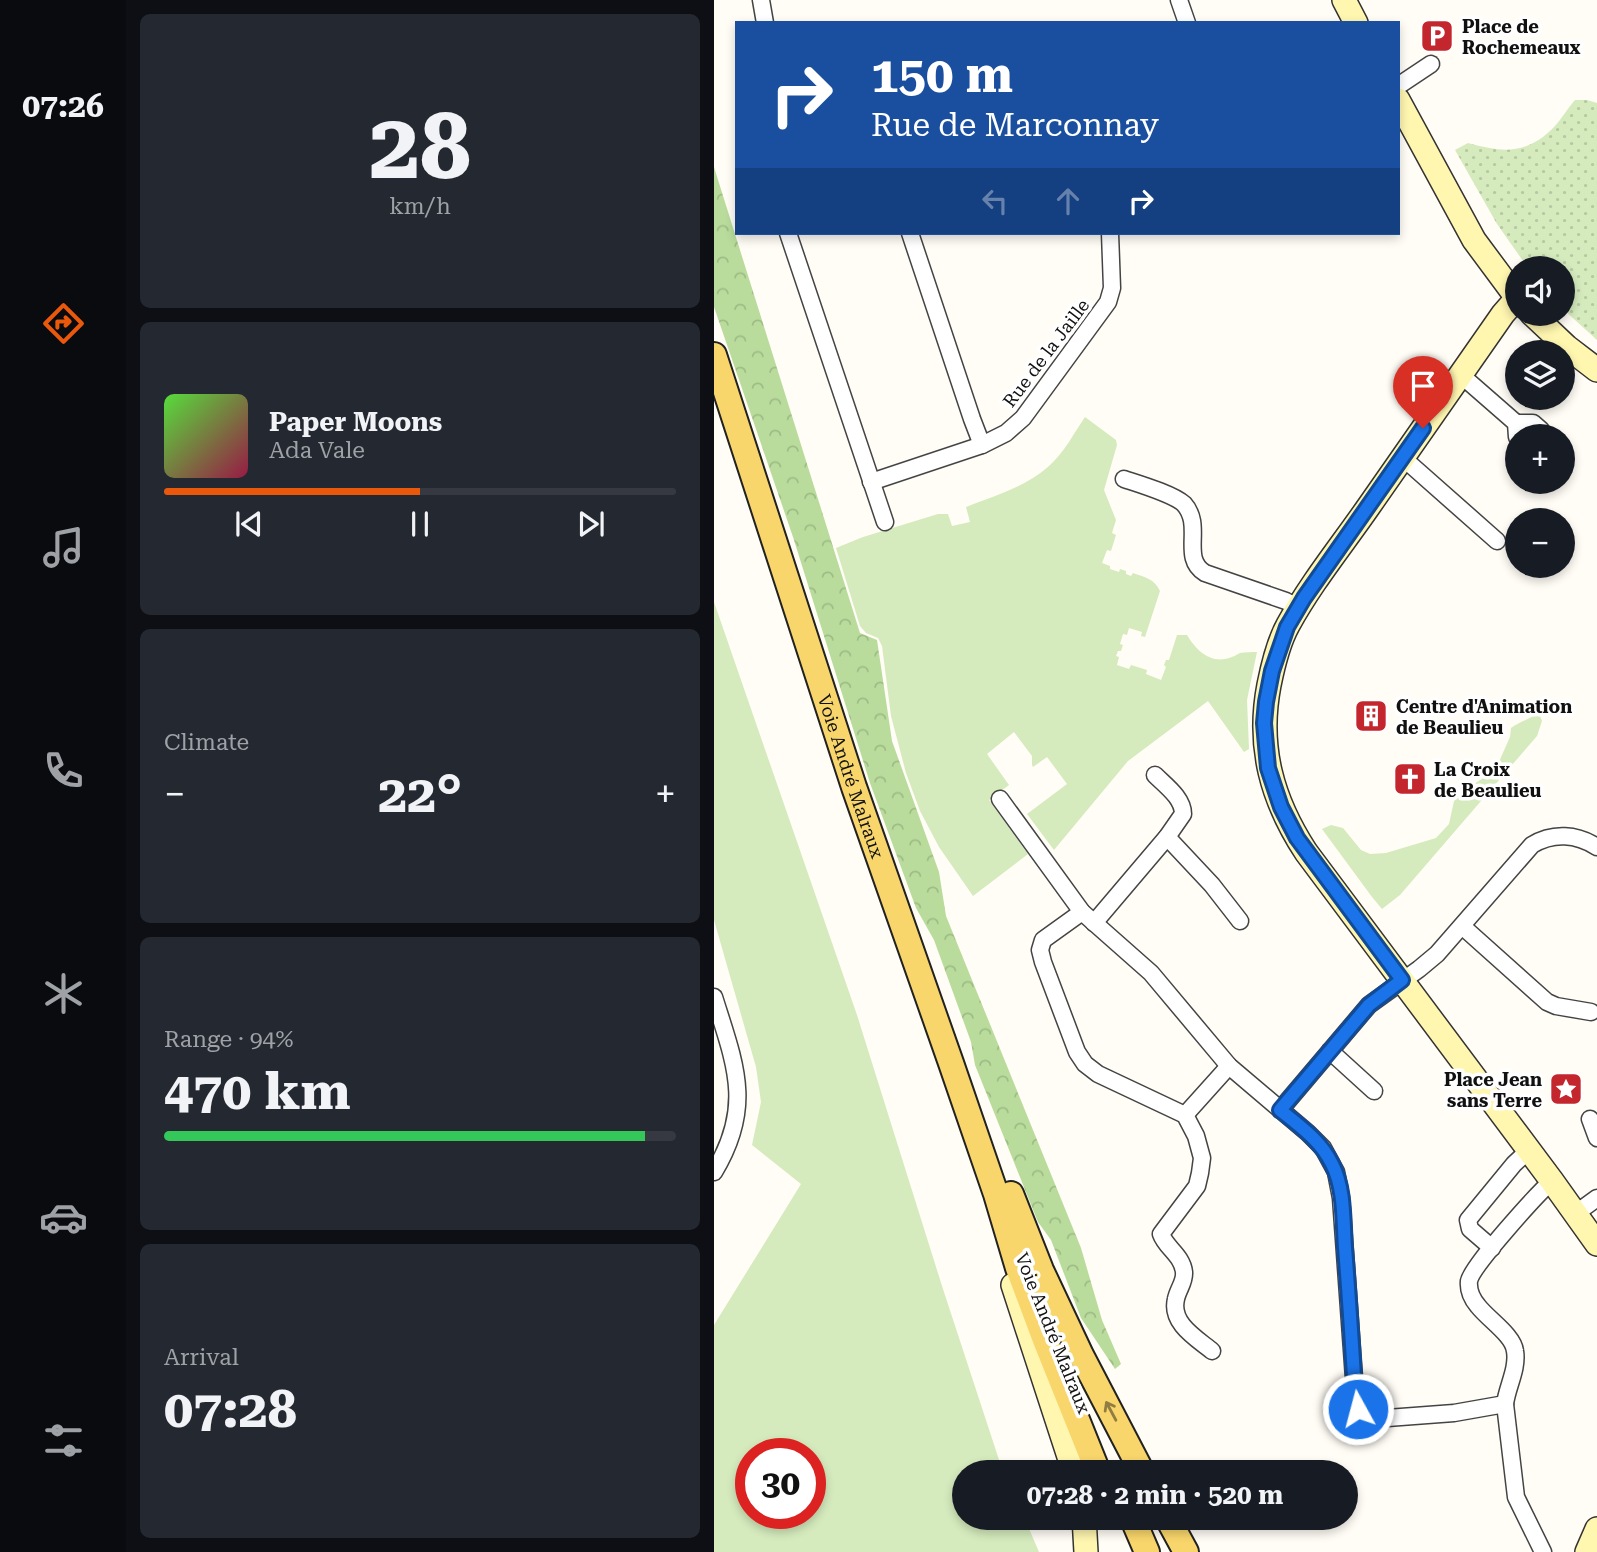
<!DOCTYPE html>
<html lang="en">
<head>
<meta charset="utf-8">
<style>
	body { margin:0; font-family:"Roboto Serif",serif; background:#242831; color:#f1f3f6; height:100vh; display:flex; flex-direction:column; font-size:26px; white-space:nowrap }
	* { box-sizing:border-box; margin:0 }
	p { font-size:23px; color:#9ea1a6 }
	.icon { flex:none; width:38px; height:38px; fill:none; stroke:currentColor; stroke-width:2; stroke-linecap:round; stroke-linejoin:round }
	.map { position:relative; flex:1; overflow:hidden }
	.sheet { display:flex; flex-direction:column; gap:14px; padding:14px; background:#0d0f14; width:588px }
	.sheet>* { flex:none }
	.hud { position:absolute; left:21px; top:21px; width:665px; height:214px; border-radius:0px; box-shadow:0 4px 10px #0003; background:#1a4fa0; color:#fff; overflow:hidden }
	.fabs { position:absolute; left:791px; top:256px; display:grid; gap:14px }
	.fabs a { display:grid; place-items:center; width:70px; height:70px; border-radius:50%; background:#171b24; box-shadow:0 4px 10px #0003; font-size:35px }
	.speed { position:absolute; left:21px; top:1438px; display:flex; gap:14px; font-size:35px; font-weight:700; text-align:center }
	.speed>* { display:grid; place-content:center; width:91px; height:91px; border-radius:50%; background:#171b24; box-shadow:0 4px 10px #0003; line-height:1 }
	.speed .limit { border:10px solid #d22; background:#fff; color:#111 }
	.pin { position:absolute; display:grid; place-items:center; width:60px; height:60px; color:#fff; margin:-72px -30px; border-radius:50% 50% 50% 0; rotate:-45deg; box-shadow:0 0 7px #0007 }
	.pin .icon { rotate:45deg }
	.me { position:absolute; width:77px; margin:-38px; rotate:353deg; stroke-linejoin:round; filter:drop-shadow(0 0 5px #0008) }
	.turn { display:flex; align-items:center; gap:24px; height:147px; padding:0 21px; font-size:32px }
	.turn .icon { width:91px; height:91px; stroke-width:2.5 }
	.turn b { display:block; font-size:49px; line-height:60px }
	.lanes { display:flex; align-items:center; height:66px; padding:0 21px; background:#0003; justify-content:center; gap:35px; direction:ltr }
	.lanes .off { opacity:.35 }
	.big { font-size:52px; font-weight:700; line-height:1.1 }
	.sheet .card { flex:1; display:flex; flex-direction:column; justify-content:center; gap:10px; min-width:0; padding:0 24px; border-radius:10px; background:#242831 }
	.sheet .dial { align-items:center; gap:0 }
	.dial b { font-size:91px; line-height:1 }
	.song { display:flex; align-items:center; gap:21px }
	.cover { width:84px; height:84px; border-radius:10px; background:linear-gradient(135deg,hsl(110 70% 55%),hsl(340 70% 35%)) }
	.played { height:7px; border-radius:4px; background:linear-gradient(90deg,#ea580c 50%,#363941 50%) }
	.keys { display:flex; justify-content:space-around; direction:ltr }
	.heat { display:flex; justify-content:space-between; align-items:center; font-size:38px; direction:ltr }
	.charge { height:10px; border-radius:5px; background:linear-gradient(90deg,#34c759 94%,#363941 0) }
	.trip { position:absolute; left:238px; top:1460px; width:406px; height:70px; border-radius:35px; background:#171b24; box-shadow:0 4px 10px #0003; font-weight:700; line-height:70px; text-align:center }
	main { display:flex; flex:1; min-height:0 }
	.tab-bar { display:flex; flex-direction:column; width:126px; justify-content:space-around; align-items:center; background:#090b0e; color:#9ea1a6 }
	.tab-bar .icon { width:49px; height:49px }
	.tab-bar .active { color:#ea580c }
	.tab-bar b { font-size:32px; color:#f1f3f6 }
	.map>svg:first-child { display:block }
</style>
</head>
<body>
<main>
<nav class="tab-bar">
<b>07:26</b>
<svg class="icon active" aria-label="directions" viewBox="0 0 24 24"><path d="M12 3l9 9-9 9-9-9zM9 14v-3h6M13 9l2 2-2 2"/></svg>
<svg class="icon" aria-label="music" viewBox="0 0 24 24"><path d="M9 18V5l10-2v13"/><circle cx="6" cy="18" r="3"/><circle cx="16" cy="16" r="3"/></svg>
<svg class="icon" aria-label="phone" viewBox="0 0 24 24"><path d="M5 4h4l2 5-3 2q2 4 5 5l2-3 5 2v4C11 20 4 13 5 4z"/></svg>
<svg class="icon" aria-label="climate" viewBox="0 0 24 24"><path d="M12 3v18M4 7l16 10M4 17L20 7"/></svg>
<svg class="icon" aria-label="car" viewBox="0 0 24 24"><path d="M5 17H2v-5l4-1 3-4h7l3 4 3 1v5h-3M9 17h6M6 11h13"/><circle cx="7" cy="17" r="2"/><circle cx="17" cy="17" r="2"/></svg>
<svg class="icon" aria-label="filters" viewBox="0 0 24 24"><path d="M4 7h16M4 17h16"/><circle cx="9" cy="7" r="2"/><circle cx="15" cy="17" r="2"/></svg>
</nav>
<section class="sheet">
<div class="card dial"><b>28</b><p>km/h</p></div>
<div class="card">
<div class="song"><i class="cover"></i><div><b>Paper Moons</b><p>Ada Vale</p></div></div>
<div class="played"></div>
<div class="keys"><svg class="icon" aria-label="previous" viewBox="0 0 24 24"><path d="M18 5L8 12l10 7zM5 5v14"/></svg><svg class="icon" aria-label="pause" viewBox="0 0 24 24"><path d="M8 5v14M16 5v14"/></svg><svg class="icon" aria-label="next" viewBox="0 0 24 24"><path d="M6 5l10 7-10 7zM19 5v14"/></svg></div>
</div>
<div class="card"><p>Climate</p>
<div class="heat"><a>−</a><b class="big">22°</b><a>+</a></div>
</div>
<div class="card"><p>Range · 94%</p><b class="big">470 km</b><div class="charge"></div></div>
<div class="card"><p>Arrival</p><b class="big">07:28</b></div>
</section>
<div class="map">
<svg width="883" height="1552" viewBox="0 0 883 1552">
	<defs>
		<pattern id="forest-crowns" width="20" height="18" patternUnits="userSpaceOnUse" patternTransform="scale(1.75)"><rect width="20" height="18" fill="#b9dc9c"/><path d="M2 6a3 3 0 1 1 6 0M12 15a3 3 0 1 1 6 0" fill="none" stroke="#9ebc85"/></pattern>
		<pattern id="park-dots" width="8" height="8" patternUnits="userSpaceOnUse" patternTransform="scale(1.75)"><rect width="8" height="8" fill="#d5ebbd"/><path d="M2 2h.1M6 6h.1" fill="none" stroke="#b6c8a1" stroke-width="1.8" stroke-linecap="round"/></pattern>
	</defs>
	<rect width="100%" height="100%" fill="#fffdf5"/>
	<!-- grass -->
	<g fill="#d5ebbd" fill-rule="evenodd">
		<path d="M371 417 402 440 403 445 390 490 402 520 398 533 402 535 397 551 393 550 388 563 396 566V569L405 572 406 569 412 571V574L417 576 419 573C430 577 441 579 446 591L431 637 427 636 428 632 415 628 413 635 409 634 406 644 409 645 407 651H404L402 656 405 657 403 665 415 669 417 665 433 670 432 674 447 680 452 667 450 665 452 660H455L463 635H473C482 650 496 664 515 658 519 657 522 655 526 653 531 652 538 652 543 652L533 700 535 749 530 752 494 701 414 761 340 850 313 814 353 784 333 757 319 767 318 765V756L300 732 273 754 295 785 275 800 314 854 259 896 225 847 206 811 192 773 177 716 168 646 164 638 152 633 146 626 122 548 149 537 224 514H234L238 526 256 522 252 507C280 496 312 487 335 466 350 453 360 433 371 417Z"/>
		<path d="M0 602 143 1015 228 1286 289 1472H250V1517H310L325 1552H0V1325L87 1184 38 1145 47 1102 42 1067 0 920ZM96 1454V1514H37V1454Z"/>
		<path d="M822 714 826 716 828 721 823 736 686 895 668 909 658 897 608 829 617 825 629 828 647 850 656 854 672 853 722 838 735 824 740 801 752 790 780 770 784 764 796 737 797 728C805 722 814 720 822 714Z"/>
	</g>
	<!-- forest -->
	<path fill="url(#forest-crowns)" d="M0 167 146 633 163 640 178 741 225 872 232 916 367 1248 388 1320 407 1364 401 1369 367 1318 337 1240 324 1222 261 1065 257 1042 220 940 202 908 156 783 79 537 0 307Z"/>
	<!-- park -->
	<path fill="url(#park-dots)" d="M861 100H873L883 103V340L849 309V268H814L783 224 741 150 754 143C790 153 813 155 841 126 848 118 854 108 861 100Z"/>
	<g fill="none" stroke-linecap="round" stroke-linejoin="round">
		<defs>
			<g id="street">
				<path d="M47 0 51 23"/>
				<path d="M465 0 473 23"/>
				<path d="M684 86 717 64"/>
				<path d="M74 233 171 522"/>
				<path d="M196 233 258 419 268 445"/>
				<path d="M747 375 802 423 803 437"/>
				<path d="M802 423H819L827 430 829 436"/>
				<path d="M688 457 783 541"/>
				<path d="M410 479C425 484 459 494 470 504 490 526 466 558 491 573L572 601 585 608"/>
				<path d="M157 482 268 445 292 433 309 418 394 302 398 288 396 233"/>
				<path d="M286 799 368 912 437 973 515 1066 594 1133 609 1148 622 1172 627 1198 641 1392 645 1411 652 1417 660 1419 740 1413 791 1404 802 1497 829 1552"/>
				<path d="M453 837 498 885 526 921"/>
				<path d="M368 912 329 940 326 950 329 962 363 1052 371 1064 384 1074 471 1115 482 1136 488 1158 486 1173 483 1186 447 1234C452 1248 468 1255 470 1272 471 1282 464 1289 462 1299 456 1323 482 1338 498 1351"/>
				<path d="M380 923 453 837 469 814C469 798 452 786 441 775"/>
				<path d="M748 926 833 1002 842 1006 877 1012"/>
				<path d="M0 997C21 1064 40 1106 0 1172"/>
				<path d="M616 1051 660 1091"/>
				<path d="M566 1110 655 1005 705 969 723 954 818 845C839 832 863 834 883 847"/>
				<path d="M471 1115 515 1066"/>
				<path d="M876 1119 883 1138"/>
				<path d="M861 1214 883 1198"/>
				<path d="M778 1248 756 1229 754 1220 800 1164 815 1150"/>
				<path d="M791 1404C793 1387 804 1369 801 1351 799 1335 775 1320 764 1306 758 1299 754 1291 755 1281 758 1266 823 1194 838 1181"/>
			</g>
			<g id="secondary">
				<path d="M630 0 642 23"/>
				<path d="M684 100 760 240 803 298"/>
				<path d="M803 298 789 314C744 378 699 442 655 506 628 545 597 583 574 625 564 643 559 665 555 685 543 747 558 800 592 852L838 1181 883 1244"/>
				<path d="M817 313 853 347 883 370"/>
				<path d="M299 1285 360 1472"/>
				<path d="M370 1517 372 1552"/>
				<path d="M873 1552 883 1529"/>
			</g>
			<g id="primary">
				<path id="s1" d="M0 355 140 787 237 1063 282 1194 304 1268 331 1340 384 1472"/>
				<path d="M297 1194 327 1270 367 1355 428 1472"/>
				<path d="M418 1517 433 1552"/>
				<path d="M453 1517 472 1552"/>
			</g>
		</defs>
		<!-- street casing -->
		<use href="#street" stroke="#444" stroke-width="19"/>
		<!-- secondary casing -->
		<use href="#secondary" stroke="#333" stroke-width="26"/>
		<!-- primary casing -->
		<use href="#primary" stroke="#222" stroke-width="28"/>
		<!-- street -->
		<use href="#street" stroke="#fff" stroke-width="16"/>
		<!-- secondary -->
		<use href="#secondary" stroke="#fff6b0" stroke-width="23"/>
		<!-- primary -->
		<use href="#primary" stroke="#f9d66b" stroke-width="24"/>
	</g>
	<!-- one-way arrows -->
	<defs><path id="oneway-shaft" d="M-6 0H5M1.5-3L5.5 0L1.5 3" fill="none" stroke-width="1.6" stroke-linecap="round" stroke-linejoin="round" transform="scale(1.75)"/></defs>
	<use stroke="#917d42" href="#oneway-shaft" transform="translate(397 1411) rotate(-118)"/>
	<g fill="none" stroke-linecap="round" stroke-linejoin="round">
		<defs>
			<path id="route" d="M644 1409 641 1392C638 1344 635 1296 631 1248 629 1221 631 1189 618 1164 607 1141 586 1126 566 1110L655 1005 688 980 583 838 567 807 554 768 550 723 552 702 558 671 573 627 590 598 709 428"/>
		</defs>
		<!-- route casing -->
		<use href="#route" stroke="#114b97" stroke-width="18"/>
		<!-- route -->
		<use href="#route" stroke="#1a73e8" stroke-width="12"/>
	</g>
	<!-- icons -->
	<defs>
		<symbol id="parking-square" viewBox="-11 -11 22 22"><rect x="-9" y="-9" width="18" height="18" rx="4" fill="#c4262e" stroke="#fff"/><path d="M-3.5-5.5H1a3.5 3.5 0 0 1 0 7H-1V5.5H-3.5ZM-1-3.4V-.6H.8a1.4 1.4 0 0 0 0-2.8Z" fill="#fff"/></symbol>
		<symbol id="building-square" viewBox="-11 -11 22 22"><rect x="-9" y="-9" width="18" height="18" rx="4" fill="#c4262e" stroke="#fff"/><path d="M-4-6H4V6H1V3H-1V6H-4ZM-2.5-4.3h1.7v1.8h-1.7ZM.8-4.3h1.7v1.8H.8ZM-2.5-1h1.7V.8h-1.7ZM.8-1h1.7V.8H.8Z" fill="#fff"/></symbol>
		<symbol id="church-square" viewBox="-11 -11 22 22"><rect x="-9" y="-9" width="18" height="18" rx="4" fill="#c4262e" stroke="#fff"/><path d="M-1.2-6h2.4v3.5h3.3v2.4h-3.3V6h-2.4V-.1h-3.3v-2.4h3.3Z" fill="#fff"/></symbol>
		<symbol id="sight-square" viewBox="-11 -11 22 22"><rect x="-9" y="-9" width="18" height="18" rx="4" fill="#c4262e" stroke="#fff"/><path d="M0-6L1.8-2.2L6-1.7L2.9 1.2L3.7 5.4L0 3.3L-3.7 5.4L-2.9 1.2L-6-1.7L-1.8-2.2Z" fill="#fff"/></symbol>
	</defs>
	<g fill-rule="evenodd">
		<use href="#parking-square" x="704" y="17" width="38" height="38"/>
		<use href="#building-square" x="638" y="697" width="38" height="38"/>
		<use href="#church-square" x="677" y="760" width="38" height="38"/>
		<use href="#sight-square" x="833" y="1070" width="38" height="38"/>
	</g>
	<g text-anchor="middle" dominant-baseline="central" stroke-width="7" stroke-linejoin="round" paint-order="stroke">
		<!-- poi labels -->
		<g font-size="18" font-weight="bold" fill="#111" stroke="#fff" text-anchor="start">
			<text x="748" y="26">Place de<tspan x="748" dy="21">Rochemeaux</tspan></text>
			<text x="682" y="706">Centre d'Animation<tspan x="682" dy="21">de Beaulieu</tspan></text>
			<text x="720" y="769">La Croix<tspan x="720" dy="21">de Beaulieu</tspan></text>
			<text x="828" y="1079" text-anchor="end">Place Jean<tspan x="828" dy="21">sans Terre</tspan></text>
		</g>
		<!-- street labels -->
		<g font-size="18" fill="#111" stroke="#fff">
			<text transform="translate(332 353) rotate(-53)">Rue de la Jaille</text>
			<text stroke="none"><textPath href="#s1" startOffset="443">Voie André Malraux</textPath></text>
			<text transform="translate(339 1333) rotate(68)">Voie André Malraux</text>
		</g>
	</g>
</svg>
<div class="fabs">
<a><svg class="icon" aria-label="sound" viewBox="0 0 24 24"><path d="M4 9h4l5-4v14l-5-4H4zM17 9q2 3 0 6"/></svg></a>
<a><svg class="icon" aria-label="layers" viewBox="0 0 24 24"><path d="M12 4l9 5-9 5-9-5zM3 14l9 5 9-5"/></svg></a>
<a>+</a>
<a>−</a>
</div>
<div class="speed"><div class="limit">30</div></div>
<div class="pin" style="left:709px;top:428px;background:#d93025"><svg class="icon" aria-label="arrive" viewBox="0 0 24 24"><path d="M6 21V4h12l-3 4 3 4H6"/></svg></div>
<svg class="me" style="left:644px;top:1409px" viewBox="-20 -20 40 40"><circle r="17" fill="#1a73e8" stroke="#fff" stroke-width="3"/><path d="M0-11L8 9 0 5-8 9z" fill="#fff"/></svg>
<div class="trip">07:28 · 2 min · 520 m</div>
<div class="hud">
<div class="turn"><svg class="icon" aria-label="right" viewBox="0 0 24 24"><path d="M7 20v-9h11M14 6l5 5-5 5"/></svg><div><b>150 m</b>Rue de Marconnay</div></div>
<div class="lanes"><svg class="icon off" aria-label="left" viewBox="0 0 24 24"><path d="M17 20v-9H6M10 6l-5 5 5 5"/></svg><svg class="icon off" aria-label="ahead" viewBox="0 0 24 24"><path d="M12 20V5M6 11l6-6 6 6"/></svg><svg class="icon" aria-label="right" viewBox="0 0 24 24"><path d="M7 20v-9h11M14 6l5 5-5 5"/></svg></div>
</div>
</div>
</main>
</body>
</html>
